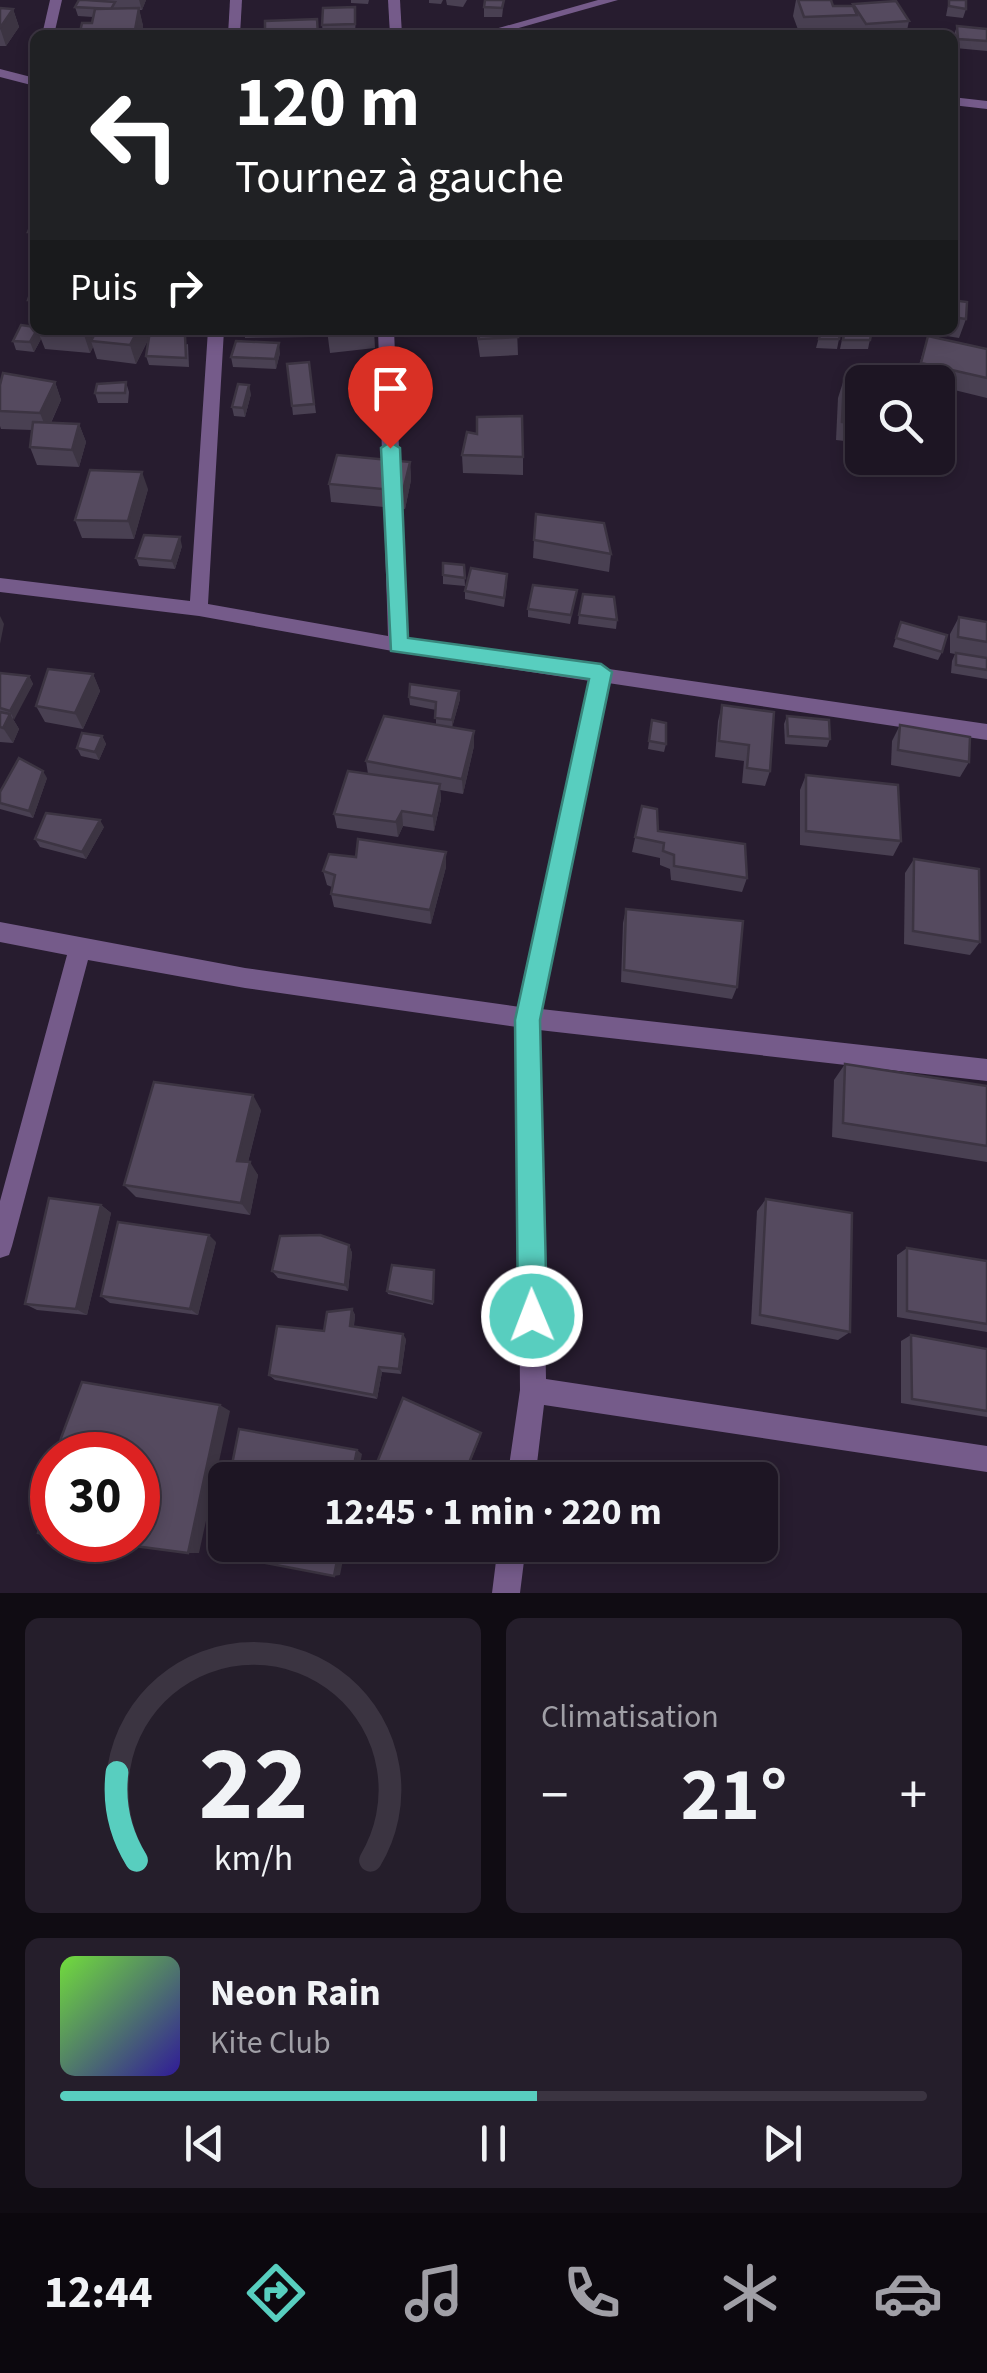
<!DOCTYPE html>
<html lang="fr">
<head>
<meta charset="utf-8">
<style>
	body { margin:0; font-family:"Source Sans 3",sans-serif; background:#251e2b; color:#f1f3f6; height:100vh; display:flex; flex-direction:column; font-size:38px; white-space:nowrap }
	* { box-sizing:border-box; margin:0 }
	p { font-size:32px; color:#a09fa6 }
	.icon { flex:none; width:55px; height:55px; fill:none; stroke:currentColor; stroke-width:2; stroke-linecap:round; stroke-linejoin:round }
	.map { position:relative; height:1593px; overflow:hidden }
	.side { display:flex; flex-direction:column; gap:25px; padding:25px; background:#100c13; flex:1 }
	.side>* { flex:none }
	.banner { position:absolute; left:30px; top:30px; width:928px; height:305px; border-radius:15px; box-shadow:0 5px 15px #0003,0 0 0 2px #3b3441; background:#202124; color:#fff; overflow:hidden }
	.buttons { position:absolute; left:845px; top:365px; display:grid; gap:20px }
	.buttons a { display:grid; place-items:center; width:110px; height:110px; border-radius:15px; background:#1d1523; box-shadow:0 5px 15px #0003,0 0 0 2px #3b3441; font-size:50px }
	.speed { position:absolute; left:30px; top:1432px; display:flex; gap:20px; font-size:50px; font-weight:700; text-align:center }
	.speed>* { display:grid; place-content:center; width:130px; height:130px; border-radius:50%; background:#1d1523; box-shadow:0 5px 15px #0003,0 0 0 2px #3b3441; line-height:1 }
	.speed .limit { border:15px solid #d22; background:#fff; color:#111 }
	.pin { position:absolute; display:grid; place-items:center; width:85px; height:85px; color:#fff; margin:-102px -42px; border-radius:50% 50% 50% 0; rotate:-45deg; box-shadow:0 0 10px #0007 }
	.pin .icon { rotate:45deg }
	.me { position:absolute; width:110px; margin:-55px; rotate:359deg; stroke-linejoin:round; filter:drop-shadow(0 0 8px #0008) }
	.turn { display:flex; align-items:center; gap:35px; height:210px; padding:0 40px; font-size:45px }
	.turn .icon { width:130px; height:130px; stroke-width:2.5 }
	.turn b { display:block; font-size:70px; line-height:85px }
	.then { display:flex; align-items:center; height:95px; padding:0 40px; background:#0003; gap:20px; font-size:38px }
	.big { font-size:75px; font-weight:700; line-height:1.1 }
	.side .card { flex:1; display:flex; flex-direction:column; justify-content:center; gap:15px; min-width:0; padding:0 35px; border-radius:15px; background:#251e2b }
	.side .dial { align-items:center; gap:0 }
	.dial svg { height:260px; overflow:visible; fill:none; stroke:#3b3441; stroke-width:7; stroke-linecap:round; text-anchor:middle }
	.dial text { fill:#f1f3f6; stroke:none }
	.song { display:flex; align-items:center; gap:30px }
	.cover { width:120px; height:120px; border-radius:15px; background:linear-gradient(135deg,hsl(100 70% 55%),hsl(250 70% 35%)) }
	.played { height:10px; border-radius:5px; background:linear-gradient(90deg,#58cebf 55%,#3b3441 55%) }
	.keys { display:flex; justify-content:space-around; direction:ltr }
	.heat { display:flex; justify-content:space-between; align-items:center; font-size:55px; direction:ltr }
	.side .tiles { flex:1; display:grid; gap:25px; grid-template-columns:1fr 1fr }
	.card:last-child { grid-column:span 2 }
	.trip { position:absolute; left:208px; top:1462px; width:570px; height:100px; border-radius:15px; background:#1d1523; box-shadow:0 5px 15px #0003,0 0 0 2px #3b3441; font-weight:700; line-height:100px; text-align:center }
	.tabs { display:flex; height:160px; justify-content:space-around; align-items:center; background:#0c080e; color:#a09fa6 }
	.tabs .icon { width:70px; height:70px }
	.tabs .active { color:#58cebf }
	.tabs b { font-size:45px; color:#f1f3f6 }
	.map>svg:first-child { display:block }
</style>
</head>
<body>
<div class="map">
<svg width="987" height="1593" viewBox="0 0 987 1593">
	<rect width="100%" height="100%" fill="#271c2f"/>
	<g fill="none" stroke-linecap="round" stroke-linejoin="round">
		<!-- street -->
		<g fill="#755b8a" fill-rule="evenodd">
			<path d="M50 0H62L54 35H42Z"/>
			<path d="M230 0H242L240 35H228Z"/>
			<path d="M388 0H400L402 35H390Z"/>
			<path d="M598 0H618L494 35H474Z"/>
			<path d="M0 69 35 78V86L0 77Z"/>
			<path d="M952 97 987 101V109L952 105Z"/>
			<path d="M208 330H224L208 604 388 636 378 330H394L407 639 595 667 601 665 609 669 987 724V740L608 683 541 1009 987 1059V1081L539 1030 546 1379 987 1446V1472L544 1405 535 1480H507L520 1390 517 1027 245 988 88 960 12 1246 9 1255 0 1258V1201L67 955 0 942V922L245 968 520 1007 590 681 398 652 199 616 0 592V578L190 601Z"/>
			<path d="M498 1545H526L520 1593H492Z"/>
		</g>
	</g>
	<!-- wall -->
	<g fill="#494052">
		<path d="M79 0H146L142 10H139L143 26 142 35H81L80 32 92 23 93 17 78 16 75 7Z"/>
		<path d="M351 0H369L368 4 351 3Z"/>
		<path d="M429 0H443L441 4 429 3Z"/>
		<path d="M446 0H467L463 7 447 5Z"/>
		<path d="M504 0 502 17H484V7Z"/>
		<path d="M796 0H831L833 6H853L909 21 906 35H857L854 30 853 34 800 35 793 16Z"/>
		<path d="M949 0 966 9 963 18 946 16Z"/>
		<path d="M0 8 13 9 19 27 6 46H0Z"/>
		<path d="M356 17 355 33 323 34 322 25Z"/>
		<path d="M957 26 987 29V51L955 48 954 35Z"/>
		<path d="M35 216V250L28 232Z"/>
		<path d="M35 285V310H31L28 300Z"/>
		<path d="M952 300 966 319 959 338 909 330H952Z"/>
		<path d="M35 330H146L149 338 136 364 97 359 93 347 90 353 45 349 41 339 34 352 16 350 13 341Z"/>
		<path d="M244 330H311V337L245 338Z"/>
		<path d="M327 330H374L375 348 330 353Z"/>
		<path d="M476 330H517L518 355 480 357Z"/>
		<path d="M821 330 839 339 837 349 816 348Z"/>
		<path d="M844 330H872L868 349H840Z"/>
		<path d="M928 336 987 349V398L938 386V382L914 381Z"/>
		<path d="M188 344 189 367 149 365 146 356Z"/>
		<path d="M280 353 276 369 233 367 231 357Z"/>
		<path d="M309 362 316 413 293 415 292 406Z"/>
		<path d="M844 379 862 382V443L836 440 838 398Z"/>
		<path d="M55 382 61 400 51 423 79 424 86 442 79 467 37 465 30 447 32 430 1 429 0 426V385Z"/>
		<path d="M126 382 129 392 128 403H98L95 393Z"/>
		<path d="M251 394 245 417 234 416 232 407Z"/>
		<path d="M477 434 523 457V475L463 473 462 455Z"/>
		<path d="M410 462 411 480 405 509 331 502 329 484Z"/>
		<path d="M148 489 134 539 82 538 75 520Z"/>
		<path d="M534 540 611 554 609 572 533 558Z"/>
		<path d="M182 546 175 569 139 566 136 558Z"/>
		<path d="M443 563 464 565 465 586 443 584Z"/>
		<path d="M507 583 504 607 465 599V591Z"/>
		<path d="M577 590 570 624 528 617V609Z"/>
		<path d="M579 615 617 620 616 629 578 624Z"/>
		<path d="M959 617 987 622V679L951 673 952 661 955 654 950 653V634Z"/>
		<path d="M901 622 942 652 938 660 893 647Z"/>
		<path d="M0 673 29 676 33 684 13 719 19 729 13 743 0 742Z"/>
		<path d="M93 674 100 691 83 729 45 722 36 706Z"/>
		<path d="M459 691 460 699 452 727 474 746 463 794 440 790 441 799 434 831 403 826 398 837 337 828 334 814 368 774 366 761 436 724V710L410 705 409 697Z"/>
		<path d="M722 705 770 771 765 786 742 783 744 761 715 757 718 721Z"/>
		<path d="M787 716 830 739 827 747 785 744 784 724Z"/>
		<path d="M652 720 666 744 664 752 648 749Z"/>
		<path d="M900 725 969 762 960 777 891 765 892 741Z"/>
		<path d="M102 736 106 744 99 760 81 756 77 748Z"/>
		<path d="M806 775 901 841 893 856 800 845V790Z"/>
		<path d="M47 778 33 818 0 809V792Z"/>
		<path d="M642 806 658 831 747 878 742 892 671 880 670 869 660 865V858L632 852Z"/>
		<path d="M104 827 86 859 40 847 35 839Z"/>
		<path d="M446 852V867L431 924 334 907 331 894 332 887 327 885 323 871 356 857Z"/>
		<path d="M914 859 980 942 970 955 904 944 905 873Z"/>
		<path d="M626 909 737 987 732 999 621 982 623 923Z"/>
		<path d="M845 1064 987 1086V1162L832 1137 834 1080Z"/>
		<path d="M261 1110 248 1162 258 1175 250 1215 136 1197 124 1185Z"/>
		<path d="M766 1199 850 1332 838 1340 751 1324 757 1211Z"/>
		<path d="M101 1205 111 1213 87 1315 37 1310 25 1304Z"/>
		<path d="M216 1242 198 1315 110 1303 101 1296Z"/>
		<path d="M349 1245 352 1253 348 1291 278 1278 272 1271Z"/>
		<path d="M907 1248 987 1261V1332L897 1317V1255Z"/>
		<path d="M434 1274 433 1305 388 1294 387 1291Z"/>
		<path d="M352 1309 355 1315 354 1326 406 1339 401 1374 382 1372 377 1399 275 1380 269 1375Z"/>
		<path d="M911 1335 987 1349V1417L901 1403V1341Z"/>
	</g>
	<!-- shaded-wall -->
	<g fill="#3c3442">
		<path d="M139 0H146L142 10Z"/>
		<path d="M139 8 143 26 142 35H136L135 30Z"/>
		<path d="M13 9 19 27 6 46 0 28Z"/>
		<path d="M37 330 41 339 34 352 30 342Z"/>
		<path d="M86 330H96L91 341 93 347 90 353 84 335Z"/>
		<path d="M138 330H146L149 338 136 364 130 345Z"/>
		<path d="M279 343 280 353 276 369 275 359Z"/>
		<path d="M55 382 61 400 47 431 40 413Z"/>
		<path d="M249 385 251 394 245 417 243 408Z"/>
		<path d="M79 424 86 442 79 467 72 450Z"/>
		<path d="M410 462 411 480 405 509 403 491Z"/>
		<path d="M142 472 148 489 134 539 128 521Z"/>
		<path d="M180 537 182 546 175 569 172 561Z"/>
		<path d="M0 616 4 624 0 644Z"/>
		<path d="M93 674 100 691 83 729 75 713Z"/>
		<path d="M29 676 33 684 14 720 10 711Z"/>
		<path d="M459 691 460 699 452 728V720Z"/>
		<path d="M10 714 19 729 13 743 3 728Z"/>
		<path d="M474 731V746L463 794 462 779Z"/>
		<path d="M102 736 106 744 99 760 95 752Z"/>
		<path d="M43 771 47 778 33 818 29 811Z"/>
		<path d="M440 784 441 799 434 831 433 816Z"/>
		<path d="M402 811 403 826 398 837 396 822Z"/>
		<path d="M100 820 104 827 86 859 82 852Z"/>
		<path d="M446 852V867L431 924 430 910Z"/>
		<path d="M253 1095 261 1110 245 1174 237 1161Z"/>
		<path d="M250 1162 258 1175 250 1215 241 1203Z"/>
		<path d="M101 1205 111 1213 87 1315 76 1309Z"/>
		<path d="M209 1235 216 1242 198 1315 190 1309Z"/>
		<path d="M349 1245 352 1253 348 1291 345 1285Z"/>
		<path d="M352 1309 355 1315 353 1331 350 1326Z"/>
		<path d="M403 1334 406 1339 401 1374 399 1369Z"/>
		<path d="M379 1367 382 1372 377 1399 374 1395Z"/>
		<path d="M220 1405 230 1411 199 1553H188Z"/>
		<path d="M481 1433V1436L463 1480H462Z"/>
		<path d="M357 1450 362 1454 357 1480H351Z"/>
		<path d="M340 1545H346L340 1575 334 1576Z"/>
	</g>
	<!-- building -->
	<g fill="#554a5f" stroke="#3c3442" stroke-width="2.5">
		<path d="M79 0H86L115 2 111 9 75 7Z"/>
		<path d="M485 0H504L502 8 484 7Z"/>
		<path d="M798 0H831L833 6H853L857 15 804 17Z"/>
		<path d="M949 0H966V9L949 6Z"/>
		<path d="M896 1 909 21 866 24 853 4Z"/>
		<path d="M355 7V24L322 25 323 8Z"/>
		<path d="M0 8 13 9 0 28Z"/>
		<path d="M139 8 135 30 80 32 82 23H92L95 9Z"/>
		<path d="M317 19 318 35H265V21Z"/>
		<path d="M957 26 987 29V41L958 39Z"/>
		<path d="M35 216V232H28Z"/>
		<path d="M33 285H35V300H28Z"/>
		<path d="M952 300 967 302 966 319 952 317Z"/>
		<path d="M21 325 35 327V330H37L30 342 13 341Z"/>
		<path d="M38 330H86L84 335Z"/>
		<path d="M97 330H138L130 345 91 341Z"/>
		<path d="M327 330H369L327 334Z"/>
		<path d="M478 330H517L518 337 479 339Z"/>
		<path d="M821 330H841L839 339H819Z"/>
		<path d="M845 330H872L870 340H843Z"/>
		<path d="M150 331 185 335 186 358 146 356Z"/>
		<path d="M928 336 987 349V378L921 363Z"/>
		<path d="M236 341 279 343 275 359 231 357Z"/>
		<path d="M309 362 314 404 292 406 287 364Z"/>
		<path d="M3 373 55 382 40 413 0 411V385Z"/>
		<path d="M844 379 872 382H862V425L842 422Z"/>
		<path d="M126 382 125 393H95L97 384Z"/>
		<path d="M238 384 249 385 243 408 232 407Z"/>
		<path d="M522 416 523 457 462 455 467 432 477 434V417Z"/>
		<path d="M33 422 79 424 72 450 30 447Z"/>
		<path d="M337 455 410 462 403 491 329 484Z"/>
		<path d="M90 470 142 472 128 521 75 520Z"/>
		<path d="M536 514 604 523 611 554 534 540Z"/>
		<path d="M144 535 180 537 172 561 136 558Z"/>
		<path d="M443 563 464 565 465 578 443 575Z"/>
		<path d="M471 568 507 574 504 598 465 591Z"/>
		<path d="M533 585 577 590 571 615 528 609Z"/>
		<path d="M583 594 614 597 617 620 579 615Z"/>
		<path d="M959 617 987 622V642L958 637Z"/>
		<path d="M901 622 947 635 942 652 896 638Z"/>
		<path d="M956 653 987 658V670L956 665Z"/>
		<path d="M48 669 93 674 75 713 36 706Z"/>
		<path d="M0 673 29 676 10 711 0 708Z"/>
		<path d="M410 684 459 691 452 720 435 718 436 702 409 697Z"/>
		<path d="M722 705 774 712 770 771 747 768 749 745 719 741Z"/>
		<path d="M0 712 10 714 3 728 0 727Z"/>
		<path d="M384 716 474 731 462 779 366 761Z"/>
		<path d="M787 716 829 720 830 739 788 736Z"/>
		<path d="M652 720 666 723V744L649 741Z"/>
		<path d="M900 725 970 737 969 762 898 750Z"/>
		<path d="M82 733 102 736 95 752 77 748Z"/>
		<path d="M19 758 43 771 29 811 0 803V792Z"/>
		<path d="M348 771 440 784 433 816 402 811 396 822 334 814Z"/>
		<path d="M806 775 898 785 901 841 806 831Z"/>
		<path d="M642 806 657 809 658 831 745 844 747 878 674 866V855L663 851 664 843 635 837Z"/>
		<path d="M46 813 100 820 82 852 35 839Z"/>
		<path d="M358 839 446 852 430 910 331 894 335 875 323 871 329 854 356 857Z"/>
		<path d="M914 859 979 869 980 942 913 931Z"/>
		<path d="M626 909 743 921 737 987 624 970Z"/>
		<path d="M845 1064 987 1086V1146L843 1123Z"/>
		<path d="M154 1082 253 1095 237 1161 250 1162 241 1203 124 1185Z"/>
		<path d="M49 1198 101 1205 76 1309 25 1304Z"/>
		<path d="M766 1199 852 1213 850 1332 760 1315Z"/>
		<path d="M118 1222 209 1235 190 1309 101 1296Z"/>
		<path d="M320 1235 349 1245 345 1285 272 1271 280 1236Z"/>
		<path d="M907 1248 987 1261V1324L907 1311Z"/>
		<path d="M392 1265 434 1270 433 1302 387 1291Z"/>
		<path d="M352 1309 350 1326 403 1334 399 1369 379 1367 374 1395 269 1375 277 1326 324 1331 327 1312Z"/>
		<path d="M911 1335 987 1349V1411L912 1399Z"/>
		<path d="M82 1382 220 1405 188 1553 89 1540H138V1455H57L61 1438Z"/>
		<path d="M403 1398 481 1433 462 1480H370Z"/>
		<path d="M239 1429 357 1450 351 1480H229Z"/>
		<path d="M52 1473V1535L38 1533Z"/>
		<path d="M225 1497V1545H340L334 1576 213 1553Z"/>
	</g>
	<!-- route -->
	<path fill="#58cebf" stroke="#39867c" stroke-width="2.5" d="M390 442 400 448 408 638 601 664 612 672 540 1020 547 1316 542 1326 532 1330 522 1326 518 1316 515 1020 589 679 391 651 381 448Z"/>
</svg>
<div class="buttons">
<a><svg class="icon" aria-label="search" viewBox="0 0 24 24"><circle cx="10" cy="10" r="6"/><path d="M15 15l6 6"/></svg></a>
</div>
<div class="speed"><div class="limit">30</div></div>
<div class="pin" style="left:390px;top:448px;background:#d93025"><svg class="icon" aria-label="arrive" viewBox="0 0 24 24"><path d="M6 21V4h12l-3 4 3 4H6"/></svg></div>
<svg class="me" style="left:532px;top:1316px" viewBox="-20 -20 40 40"><circle r="17" fill="#58cebf" stroke="#fff" stroke-width="3"/><path d="M0-11L8 9 0 5-8 9z" fill="#fff"/></svg>
<div class="trip">12:45 · 1 min · 220 m</div>
<div class="banner">
<div class="turn"><svg class="icon" aria-label="left" viewBox="0 0 24 24"><path d="M17 20v-9H6M10 6l-5 5 5 5"/></svg><div><b>120 m</b>Tournez à gauche</div></div>
<div class="then">Puis<svg class="icon" aria-label="right" viewBox="0 0 24 24"><path d="M7 20v-9h11M14 6l5 5-5 5"/></svg></div>
</div>
</div>
<section class="side">
<div class="tiles">
<div class="card dial"><svg viewBox="0 0 100 80">
<path d="M14 69A42 42 0 1 1 86 69"/>
<path d="M14 69A42 42 0 0 1 8 42" stroke="#58cebf"/>
<text x="50" y="56" font-size="32" font-weight="700">22</text>
<text x="50" y="72" font-size="11">km/h</text>
</svg></div>
<div class="card"><p>Climatisation</p>
<div class="heat"><a>−</a><b class="big">21°</b><a>+</a></div>
</div>
<div class="card">
<div class="song"><i class="cover"></i><div><b>Neon Rain</b><p>Kite Club</p></div></div>
<div class="played"></div>
<div class="keys"><svg class="icon" aria-label="previous" viewBox="0 0 24 24"><path d="M18 5L8 12l10 7zM5 5v14"/></svg><svg class="icon" aria-label="pause" viewBox="0 0 24 24"><path d="M8 5v14M16 5v14"/></svg><svg class="icon" aria-label="next" viewBox="0 0 24 24"><path d="M6 5l10 7-10 7zM19 5v14"/></svg></div>
</div>
</div>
</section>
<nav class="tabs">
<b>12:44</b>
<svg class="icon active" aria-label="directions" viewBox="0 0 24 24"><path d="M12 3l9 9-9 9-9-9zM9 14v-3h6M13 9l2 2-2 2"/></svg>
<svg class="icon" aria-label="music" viewBox="0 0 24 24"><path d="M9 18V5l10-2v13"/><circle cx="6" cy="18" r="3"/><circle cx="16" cy="16" r="3"/></svg>
<svg class="icon" aria-label="phone" viewBox="0 0 24 24"><path d="M5 4h4l2 5-3 2q2 4 5 5l2-3 5 2v4C11 20 4 13 5 4z"/></svg>
<svg class="icon" aria-label="climate" viewBox="0 0 24 24"><path d="M12 3v18M4 7l16 10M4 17L20 7"/></svg>
<svg class="icon" aria-label="car" viewBox="0 0 24 24"><path d="M5 17H2v-5l4-1 3-4h7l3 4 3 1v5h-3M9 17h6M6 11h13"/><circle cx="7" cy="17" r="2"/><circle cx="17" cy="17" r="2"/></svg>
</nav>
</body>
</html>
